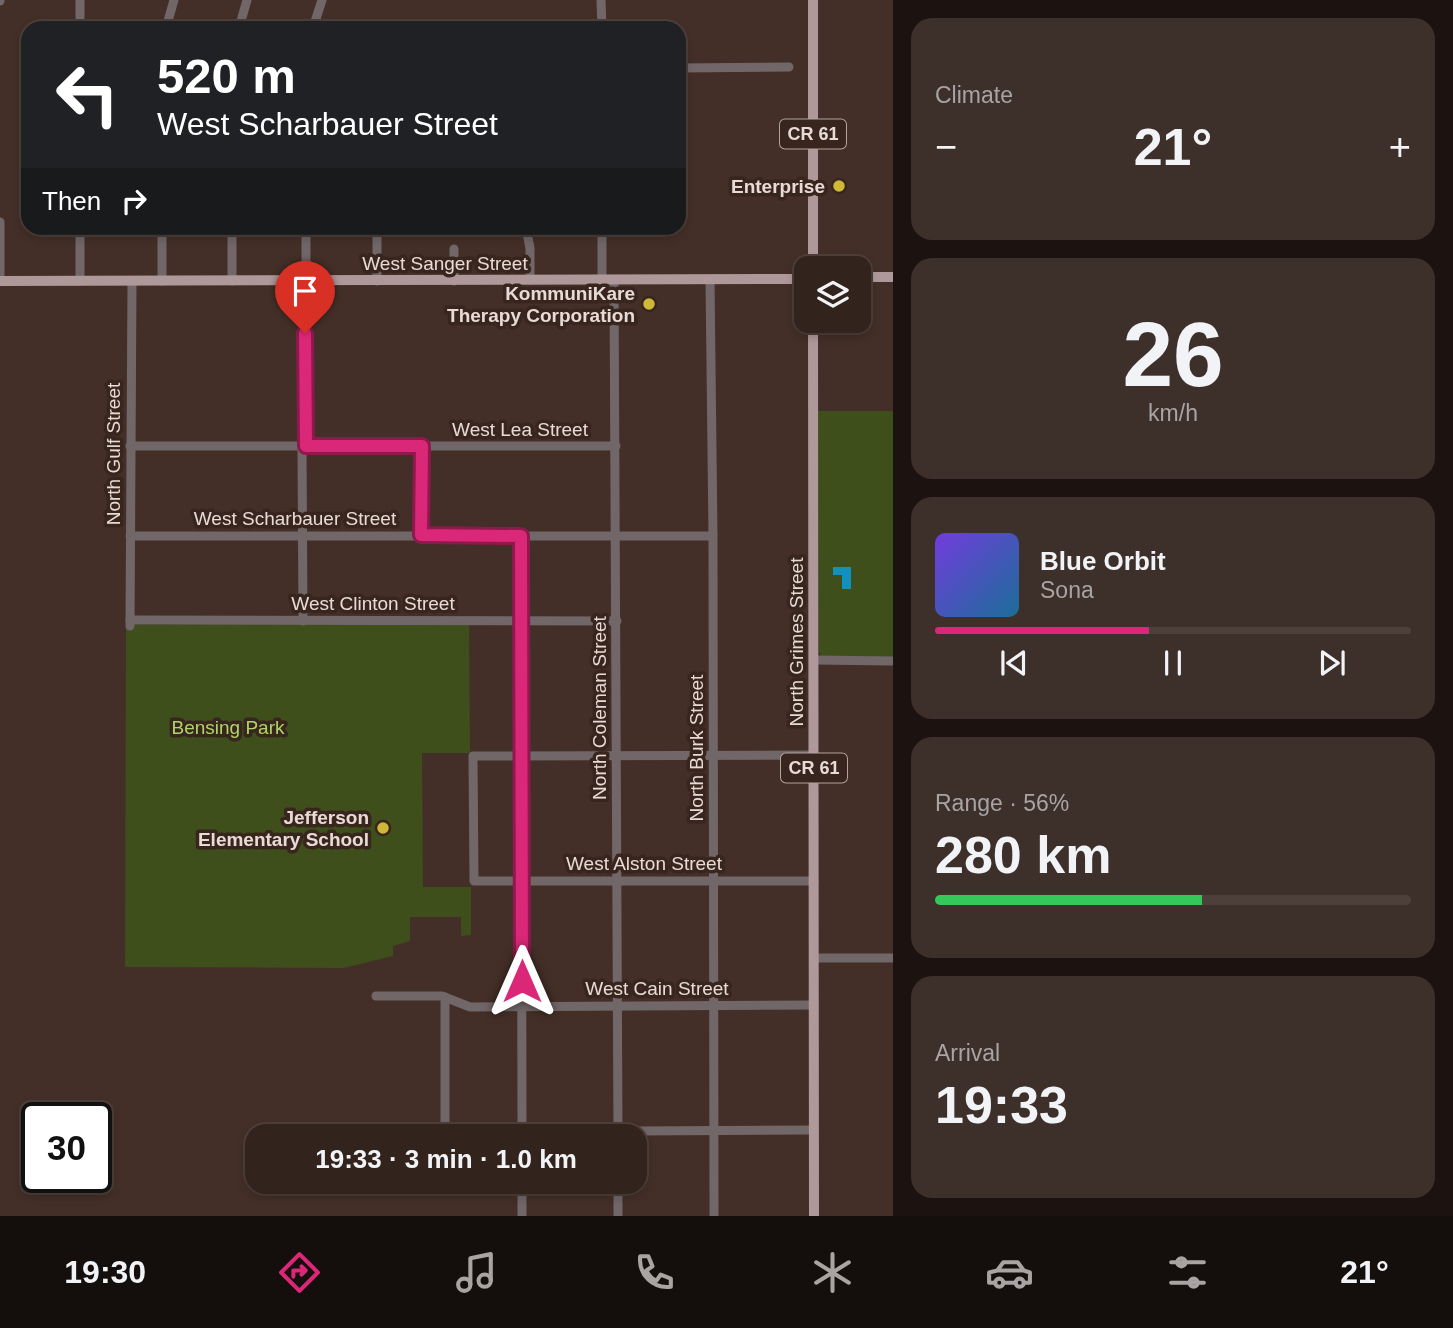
<!DOCTYPE html>
<html lang="en">
<head>
<meta charset="utf-8">
<style>
	body { margin:0; font-family:Arial,sans-serif; background:#3d2f2a; color:#f1f3f6; height:100vh; display:flex; flex-direction:column; font-size:26px; white-space:nowrap }
	* { box-sizing:border-box; margin:0 }
	p { font-size:23px; color:#a8a4a4 }
	.icon { flex:none; width:38px; height:38px; fill:none; stroke:currentColor; stroke-width:2; stroke-linecap:round; stroke-linejoin:round }
	.map { position:relative; flex:1; overflow:hidden }
	.sheet { display:flex; flex-direction:column; gap:18px; padding:18px; background:#1c1310; width:560px }
	.sheet>* { flex:none }
	.hud { position:absolute; left:21px; top:21px; width:665px; height:214px; border-radius:21px; box-shadow:0 4px 10px #0003,0 0 0 2px #4d403b; background:#202124; color:#fff; overflow:hidden }
	.buttons { position:absolute; left:794px; top:256px; display:grid; gap:14px }
	.buttons a { display:grid; place-items:center; width:77px; height:77px; border-radius:14px; background:#32231d; box-shadow:0 4px 10px #0003,0 0 0 2px #4d403b; font-size:35px }
	.speed { position:absolute; left:21px; top:1102px; display:flex; gap:14px; font-size:35px; font-weight:700; text-align:center }
	.speed>* { display:grid; place-content:center; width:91px; height:91px; border-radius:50%; background:#32231d; box-shadow:0 4px 10px #0003,0 0 0 2px #4d403b; line-height:1 }
	.speed .limit { border:4px solid #111; border-radius:10px; background:#fff; color:#111 }
	.pin { position:absolute; display:grid; place-items:center; width:60px; height:60px; color:#fff; margin:-72px -30px; border-radius:50% 50% 50% 0; rotate:-45deg; box-shadow:0 0 7px #0007 }
	.pin .icon { rotate:45deg }
	.me { position:absolute; width:77px; margin:-38px; rotate:0deg; stroke-linejoin:round; filter:drop-shadow(0 0 5px #0008) }
	.turn { display:flex; align-items:center; gap:24px; height:147px; padding:0 21px; font-size:32px }
	.turn .icon { width:91px; height:91px; stroke-width:2.5 }
	.turn b { display:block; font-size:49px; line-height:60px }
	.then { display:flex; align-items:center; height:66px; padding:0 21px; background:#0003; gap:14px; font-size:26px }
	.big { font-size:52px; font-weight:600; line-height:1.1 }
	.sheet .card { flex:1; display:flex; flex-direction:column; justify-content:center; gap:10px; min-width:0; padding:0 24px; border-radius:21px; background:#3d2f2a }
	.sheet .dial { align-items:center; gap:0 }
	.dial b { font-size:91px; line-height:1 }
	.song { display:flex; align-items:center; gap:21px }
	.cover { width:84px; height:84px; border-radius:10px; background:linear-gradient(135deg,hsl(260 70% 55%),hsl(200 70% 35%)) }
	.played { height:7px; border-radius:4px; background:linear-gradient(90deg,#db2777 45%,#4d403b 45%) }
	.keys { display:flex; justify-content:space-around; direction:ltr }
	.heat { display:flex; justify-content:space-between; align-items:center; font-size:38px; direction:ltr }
	.charge { height:10px; border-radius:5px; background:linear-gradient(90deg,#34c759 56%,#4d403b 0) }
	.trip { position:absolute; left:245px; top:1124px; width:402px; height:70px; border-radius:21px; background:#32231d; box-shadow:0 4px 10px #0003,0 0 0 2px #4d403b; font-weight:600; line-height:70px; text-align:center }
	.tab-bar { display:flex; height:112px; justify-content:space-around; align-items:center; background:#140e0c; color:#a8a4a4 }
	.tab-bar .icon { width:49px; height:49px }
	.tab-bar .on { color:#db2777 }
	.tab-bar b { font-size:32px; color:#f1f3f6 }
	main { display:flex; flex:1; min-height:0 }
	.map>svg:first-child { display:block }
</style>
</head>
<body>
<main>
<div class="map">
<svg width="893" height="1216" viewBox="0 0 893 1216">
	<rect width="100%" height="100%" fill="#432f27"/>
	<!-- green -->
	<g fill="#3e4f1c">
		<path d="M818 411H893V658L821 657 819 651Z"/>
		<path d="M469 624 470 753H422L423 887H471V935L461 936V917H410V941L393 946V956L343 968 125 967 126 625Z"/>
	</g>
	<!-- water -->
	<path fill="#1390bb" d="M833 567H851V589H842V575H833Z"/>
	<g fill="none" stroke-linecap="round" stroke-linejoin="round">
		<!-- minor -->
		<g stroke="#726768" stroke-width="9">
			<path d="M601 0 602 28"/>
			<path d="M0 1V0"/>
			<path d="M80 28V0"/>
			<path d="M166 28 174 0"/>
			<path d="M239 28 247 0"/>
			<path d="M313 28 322 0"/>
			<path d="M679 68 789 67"/>
			<path d="M0 222V281"/>
			<path d="M232 228V281"/>
			<path d="M306 228V446"/>
			<path d="M377 228V281"/>
			<path d="M526 228 530 248V280"/>
			<path d="M602 228V280"/>
			<path d="M454 249V281"/>
			<path d="M710 280 713 536 714 1216"/>
			<path d="M80 281V228"/>
			<path d="M162 281V228"/>
			<path d="M614 281 618 1136"/>
			<path d="M130 446H616"/>
			<path d="M302 446 303 621"/>
			<path d="M421 535 422 446"/>
			<path d="M130 536H713"/>
			<path d="M521 536 522 1136"/>
			<path d="M130 620 617 621"/>
			<path d="M130 626 132 281"/>
			<path d="M814 660 893 661"/>
			<path d="M814 881H474L473 756 814 755"/>
			<path d="M814 958H893"/>
			<path d="M376 996H442L470 1007 814 1005"/>
			<path d="M445 997V1136"/>
			<path d="M371 1129 384 1136"/>
			<path d="M449 1136 466 1132 814 1130"/>
			<path d="M522 1181V1216"/>
			<path d="M618 1181V1216"/>
		</g>
		<!-- major -->
		<g stroke="#af989a" stroke-width="10">
			<path d="M813 0V268"/>
			<path d="M859 277H893"/>
			<path d="M0 281 807 279"/>
			<path d="M813 320 814 1216"/>
		</g>
	</g>
	<g fill="none" stroke-linecap="round" stroke-linejoin="round">
		<defs>
			<path id="route" d="M305 333 306 446H422L421 535 521 536 522 981"/>
		</defs>
		<!-- route casing -->
		<use href="#route" stroke="#8e194d" stroke-width="18"/>
		<!-- route -->
		<use href="#route" stroke="#db2777" stroke-width="12"/>
	</g>
	<!-- markers -->
	<g fill="#cfb837" stroke="#38251d" stroke-width="2.5">
		<circle cx="839" cy="186" r="7"/>
		<circle cx="649" cy="304" r="7"/>
		<circle cx="383" cy="828" r="7"/>
	</g>
	<g text-anchor="middle" dominant-baseline="central" stroke-width="7" stroke-linejoin="round" paint-order="stroke">
		<!-- shield labels -->
		<g fill="#38251d" stroke="#b3a49e" stroke-width="2">
			<rect x="780" y="119.5" width="66" height="29" rx="5"/>
			<rect x="781" y="753.5" width="66" height="29" rx="5"/>
		</g>
		<g font-size="18" font-weight="bold" fill="#e8dbd6">
			<text x="813" y="134">CR 61</text>
			<text x="814" y="768">CR 61</text>
		</g>
		<!-- poi labels -->
		<g font-size="19" font-weight="bold" fill="#e8dbd6" stroke="#38251d" text-anchor="end">
			<text x="825" y="186">Enterprise</text>
			<text x="635" y="293">KommuniKare<tspan x="635" dy="22">Therapy Corporation</tspan></text>
			<text x="369" y="817">Jefferson<tspan x="369" dy="22">Elementary School</tspan></text>
		</g>
		<!-- street labels -->
		<g font-size="19" fill="#e8dbd6" stroke="#38251d">
			<text x="445" y="263">West Sanger Street</text>
			<text x="520" y="429">West Lea Street</text>
			<text transform="translate(113 454) rotate(-90)">North Gulf Street</text>
			<text x="295" y="518">West Scharbauer Street</text>
			<text x="373" y="603">West Clinton Street</text>
			<text transform="translate(796 642) rotate(-90)">North Grimes Street</text>
			<text transform="translate(599 708) rotate(-90)">North Coleman Street</text>
			<text transform="translate(696 748) rotate(-90)">North Burk Street</text>
			<text x="644" y="863">West Alston Street</text>
			<text x="657" y="988">West Cain Street</text>
		</g>
		<!-- park labels -->
		<g font-size="19" fill="#aed666" stroke="#38251d">
			<text x="228" y="727">Bensing Park</text>
		</g>
	</g>
</svg>
<div class="buttons">
<a><svg class="icon" aria-label="layers" viewBox="0 0 24 24"><path d="M12 4l9 5-9 5-9-5zM3 14l9 5 9-5"/></svg></a>
</div>
<div class="speed"><div class="limit">30</div></div>
<div class="pin" style="left:305px;top:333px;background:#d93025"><svg class="icon" aria-label="arrive" viewBox="0 0 24 24"><path d="M6 21V4h12l-3 4 3 4H6"/></svg></div>
<svg class="me" style="left:522px;top:981px" viewBox="-20 -20 40 40"><path d="M0-17L14 15 0 8-14 15z" fill="#db2777" stroke="#fff" stroke-width="4"/></svg>
<div class="trip">19:33 · 3 min · 1.0 km</div>
<div class="hud">
<div class="turn"><svg class="icon" aria-label="left" viewBox="0 0 24 24"><path d="M17 20v-9H6M10 6l-5 5 5 5"/></svg><div><b>520 m</b>West Scharbauer Street</div></div>
<div class="then">Then<svg class="icon" aria-label="right" viewBox="0 0 24 24"><path d="M7 20v-9h11M14 6l5 5-5 5"/></svg></div>
</div>
</div>
<section class="sheet">
<div class="card"><p>Climate</p>
<div class="heat"><a>−</a><b class="big">21°</b><a>+</a></div>
</div>
<div class="card dial"><b>26</b><p>km/h</p></div>
<div class="card">
<div class="song"><i class="cover"></i><div><b>Blue Orbit</b><p>Sona</p></div></div>
<div class="played"></div>
<div class="keys"><svg class="icon" aria-label="previous" viewBox="0 0 24 24"><path d="M18 5L8 12l10 7zM5 5v14"/></svg><svg class="icon" aria-label="pause" viewBox="0 0 24 24"><path d="M8 5v14M16 5v14"/></svg><svg class="icon" aria-label="next" viewBox="0 0 24 24"><path d="M6 5l10 7-10 7zM19 5v14"/></svg></div>
</div>
<div class="card"><p>Range · 56%</p><b class="big">280 km</b><div class="charge"></div></div>
<div class="card"><p>Arrival</p><b class="big">19:33</b></div>
</section>
</main>
<nav class="tab-bar">
<b>19:30</b>
<svg class="icon on" aria-label="directions" viewBox="0 0 24 24"><path d="M12 3l9 9-9 9-9-9zM9 14v-3h6M13 9l2 2-2 2"/></svg>
<svg class="icon" aria-label="music" viewBox="0 0 24 24"><path d="M9 18V5l10-2v13"/><circle cx="6" cy="18" r="3"/><circle cx="16" cy="16" r="3"/></svg>
<svg class="icon" aria-label="phone" viewBox="0 0 24 24"><path d="M5 4h4l2 5-3 2q2 4 5 5l2-3 5 2v4C11 20 4 13 5 4z"/></svg>
<svg class="icon" aria-label="climate" viewBox="0 0 24 24"><path d="M12 3v18M4 7l16 10M4 17L20 7"/></svg>
<svg class="icon" aria-label="car" viewBox="0 0 24 24"><path d="M5 17H2v-5l4-1 3-4h7l3 4 3 1v5h-3M9 17h6M6 11h13"/><circle cx="7" cy="17" r="2"/><circle cx="17" cy="17" r="2"/></svg>
<svg class="icon" aria-label="filters" viewBox="0 0 24 24"><path d="M4 7h16M4 17h16"/><circle cx="9" cy="7" r="2"/><circle cx="15" cy="17" r="2"/></svg>
<b>21°</b>
</nav>
</body>
</html>
